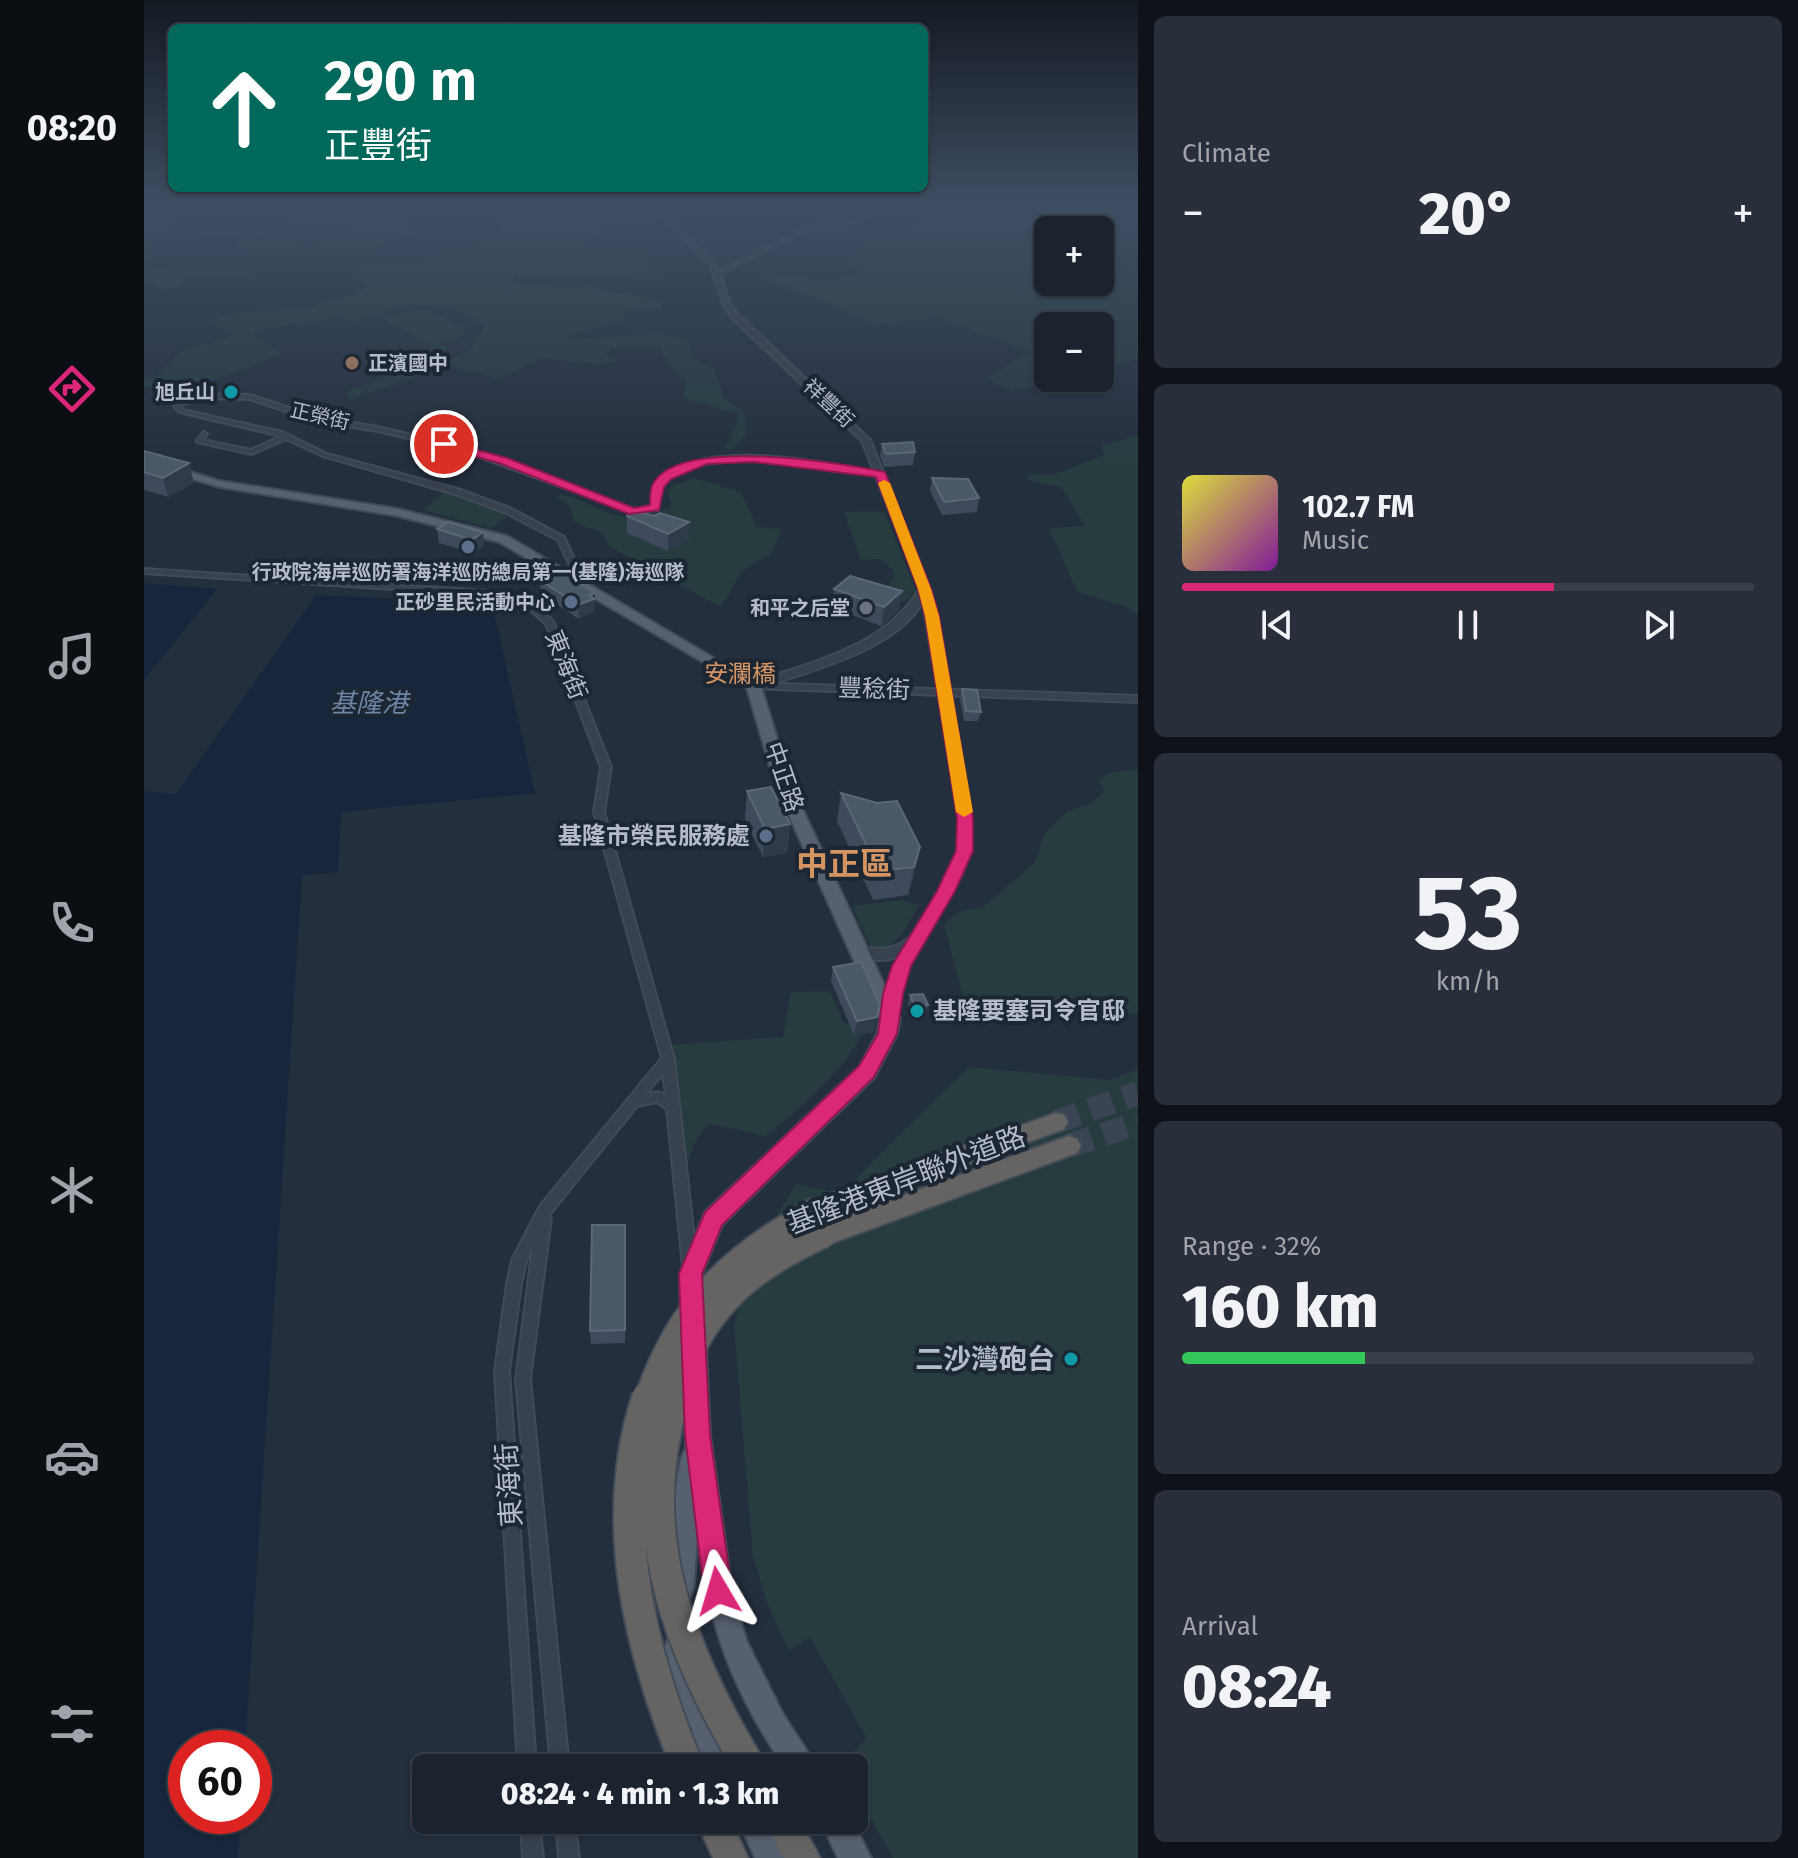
<!DOCTYPE html>
<html lang="en">
<head>
<meta charset="utf-8">
<style>
	body { margin:0; font-family:"Fira Sans","Noto Sans TC",sans-serif; background:#282f3a; color:#f1f3f6; height:100vh; display:flex; flex-direction:column; font-size:30px; white-space:nowrap }
	* { box-sizing:border-box; margin:0 }
	p { font-size:26px; color:#a0a4aa }
	.icon { flex:none; width:44px; height:44px; fill:none; stroke:currentColor; stroke-width:2; stroke-linecap:round; stroke-linejoin:round }
	.map { position:relative; flex:1; overflow:hidden }
	.details { display:flex; flex-direction:column; gap:16px; padding:16px; background:#0f1319; width:660px }
	.details>* { flex:none }
	.banner { position:absolute; left:24px; top:24px; width:760px; height:168px; border-radius:12px; box-shadow:0 2px 6px #0004,0 0 0 2px #39404a; background:#00695c; color:#fff; overflow:hidden }
	.buttons { position:absolute; left:890px; top:216px; display:grid; gap:16px }
	.buttons a { display:grid; place-items:center; width:80px; height:80px; border-radius:12px; background:#1b232e; box-shadow:0 2px 6px #0004,0 0 0 2px #39404a; font-size:40px }
	.speed { position:absolute; left:24px; top:1730px; display:flex; gap:16px; font-size:40px; font-weight:700; text-align:center }
	.speed>* { display:grid; place-content:center; width:104px; height:104px; border-radius:50%; background:#1b232e; box-shadow:0 2px 6px #0004,0 0 0 2px #39404a; line-height:1 }
	.speed .limit { border:12px solid #d22; background:#fff; color:#111 }
	.pin { position:absolute; display:grid; place-items:center; width:68px; height:68px; color:#fff; margin:-34px; border:4px solid #fff; border-radius:50%; box-shadow:0 2px 8px #0007 }
	.me { position:absolute; width:88px; margin:-44px; rotate:353deg; stroke-linejoin:round; filter:drop-shadow(0 0 6px #0008) }
	.turn { display:flex; align-items:center; gap:28px; height:168px; padding:0 24px; font-size:36px }
	.turn .icon { width:104px; height:104px; stroke-width:2.5 }
	.turn b { display:block; font-size:56px; line-height:68px }
	.big { font-size:60px; font-weight:800; line-height:1.1 }
	.details .card { flex:1; display:flex; flex-direction:column; justify-content:center; gap:12px; min-width:0; padding:0 28px; border-radius:12px; background:#282f3a }
	.details .dial { align-items:center; gap:0 }
	.dial b { font-size:104px; line-height:1 }
	.song { display:flex; align-items:center; gap:24px }
	.cover { width:96px; height:96px; border-radius:12px; background:linear-gradient(135deg,hsl(60 70% 55%),hsl(290 70% 35%)) }
	.played { height:8px; border-radius:4px; background:linear-gradient(90deg,#db2777 65%,#39404a 65%) }
	.keys { display:flex; justify-content:space-around; direction:ltr }
	.heat { display:flex; justify-content:space-between; align-items:center; font-size:44px; direction:ltr }
	.charge { height:12px; border-radius:6px; background:linear-gradient(90deg,#34c759 32%,#39404a 0) }
	.trip { position:absolute; left:268px; top:1754px; width:456px; height:80px; border-radius:12px; background:#1b232e; box-shadow:0 2px 6px #0004,0 0 0 2px #39404a; font-weight:800; line-height:80px; text-align:center }
	main { display:flex; flex:1; min-height:0 }
	.menu { display:flex; flex-direction:column; width:144px; justify-content:space-around; align-items:center; background:#0b0e12; color:#a0a4aa }
	.menu .icon { width:56px; height:56px }
	.menu .current { color:#db2777 }
	.menu b { font-size:36px; color:#f1f3f6 }
	.map>svg:first-child { display:block }
</style>
</head>
<body>
<main>
<nav class="menu">
<b>08:20</b>
<svg class="icon current" aria-label="directions" viewBox="0 0 24 24"><path d="M12 3l9 9-9 9-9-9zM9 14v-3h6M13 9l2 2-2 2"/></svg>
<svg class="icon" aria-label="music" viewBox="0 0 24 24"><path d="M9 18V5l10-2v13"/><circle cx="6" cy="18" r="3"/><circle cx="16" cy="16" r="3"/></svg>
<svg class="icon" aria-label="phone" viewBox="0 0 24 24"><path d="M5 4h4l2 5-3 2q2 4 5 5l2-3 5 2v4C11 20 4 13 5 4z"/></svg>
<svg class="icon" aria-label="climate" viewBox="0 0 24 24"><path d="M12 3v18M4 7l16 10M4 17L20 7"/></svg>
<svg class="icon" aria-label="car" viewBox="0 0 24 24"><path d="M5 17H2v-5l4-1 3-4h7l3 4 3 1v5h-3M9 17h6M6 11h13"/><circle cx="7" cy="17" r="2"/><circle cx="17" cy="17" r="2"/></svg>
<svg class="icon" aria-label="filters" viewBox="0 0 24 24"><path d="M4 7h16M4 17h16"/><circle cx="9" cy="7" r="2"/><circle cx="15" cy="17" r="2"/></svg>
</nav>
<div class="map">
<svg width="994" height="1858" viewBox="0 0 994 1858">
	<rect width="100%" height="100%" fill="#242f3e"/>
	<!-- green -->
	<g fill="#263c3f" fill-rule="evenodd">
		<path d="M158 203H491L511 216 466 223 436 244 454 251 498 247 504 266 518 277 505 281 469 274H370L369 284 435 285 514 300 520 310H481L480 319 422 336 427 340 512 333 545 341 547 358 570 368 579 397 601 414 602 435 587 450 580 447 594 423V414L539 398 542 381 525 366 516 348H467L462 355 476 360 457 365 397 358 355 379 303 366 204 400 203 391 263 369 306 360 328 348 342 325 306 307 262 304 212 321 194 317 110 331V337L137 353C94 376 48 388 0 387V378L12 376 38 351 85 337 88 331 65 324 82 316 112 310 158 309 216 292 223 285 203 268 221 261H272L346 240 354 233 358 219C322 206 283 202 247 215L277 230 230 250 152 256 94 248 91 233 10 243 4 265 9 269 42 267 41 272 95 271 118 276H41L35 287 17 289 0 281V227L8 221 26 223 40 235 112 227 119 230 111 240 169 245 207 226C190 216 165 219 146 223L149 207Z"/>
		<path d="M848 203 994 205V359L956 369V326H904V378H914L868 392 844 379 886 351 792 317 735 325 643 287 614 280 620 272C643 275 701 290 717 269L699 258 722 252V245L716 239 737 230 785 222 791 219 787 215ZM904 230H956V282H904Z"/>
		<path d="M263 311H285L320 329V334L308 341 294 343 305 349 297 352 236 317Z"/>
		<path d="M990 436 994 437V615L980 606 933 592 905 528 941 526 917 487 884 480V474L909 475 960 455 957 447Z"/>
		<path d="M549 478 597 492 613 527 638 529 628 553 598 571 577 607 465 546 458 533 430 522 426 506 411 496C423 493 431 498 442 503 476 518 492 524 527 507L524 488Z"/>
		<path d="M300 492C321 494 347 503 363 517L348 528 279 510Z"/>
		<path d="M740 511 772 591 761 602 737 593 751 577 748 569 736 559 717 560 700 512Z"/>
		<path d="M994 769V1014L824 1015 800 924 815 912 841 906 891 862 901 833 924 811 945 805 960 792 955 780 965 773Z"/>
		<path d="M758 900 775 905C763 923 752 957 726 945L708 906Z"/>
		<path d="M686 991 699 1022 721 1028C705 1066 654 1110 622 1136L567 1124C551 1135 549 1148 543 1165L526 1045 639 1037 647 992Z"/>
		<path d="M825 1067 965 1080 994 1070V1858H749L710 1788V1768L697 1765 723 1739 666 1637 645 1651 623 1603 609 1555 590 1325 613 1248 652 1184 697 1193Z"/>
	</g>
	<!-- water -->
	<g fill="#17263c">
		<path d="M0 583 73 589 0 680Z"/>
		<path d="M172 595 348 604 391 793 197 812 194 872 158 875 101 1748H42V1816H97L94 1858H0V791L32 794Z"/>
	</g>
	<g fill="none" stroke-linecap="round" stroke-linejoin="round">
		<!-- trunk-tunnel -->
		<g stroke="#3a4453" stroke-width="24" stroke-dasharray="24 12" stroke-linecap="butt">
			<path d="M912 1122 994 1093"/>
			<path d="M925 1146 994 1123"/>
		</g>
		<defs>
			<g id="minor">
				<path d="M736 203H740L717 223 663 230 576 274 571 273 660 228 714 221Z"/>
				<path d="M55 394 107 395 172 417 234 427 326 449 490 509 508 506C509 498 508 489 513 483 549 442 645 457 692 465 708 468 727 469 741 475L737 477C690 468 551 441 519 486 514 492 517 502 514 510L489 513 322 452 234 431 171 421 106 399 56 398 36 405 39 410 138 432 183 454 317 490 368 509 420 537 435 569 422 577 418 575 427 568 414 540 362 513 311 494 179 456 142 439 108 454 53 442V440L60 432 63 434 59 440 107 450 137 436 35 412 29 404Z"/>
				<path d="M0 569 343 591 391 605 409 621 467 767 460 812 530 1059 553 1266 551 1270 546 1272 541 1270 539 1266 523 1109 513 1102 493 1106 405 1215 407 1218 386 1379 425 1768H407L372 1379 389 1246 382 1261 377 1284 365 1371 392 1768H374L351 1371 363 1284 368 1260 396 1206 518 1058 450 812 457 767 402 624 385 609 342 595 0 573ZM519 1073 522 1095 515 1092 502 1094Z"/>
				<path d="M610 683 994 696V702L607 688V684Z"/>
				<path d="M377 1820H395L399 1858H379Z"/>
				<path d="M412 1820H430L435 1858H415Z"/>
			</g>
			<path id="tertiary" d="M509 203H515L526 221 571 262 587 306 596 316 726 440 786 589 793 616 827 818V851L817 876 764 966 753 1018 751 1022H741L739 1018 750 966 756 956C738 962 726 961 709 954L707 950 714 945C733 951 750 951 766 937 775 930 811 862 813 849 815 839 814 828 815 818L779 601C753 650 664 672 614 688L610 689 604 686C617 677 636 674 651 669 700 652 749 634 776 588L718 441 590 320 580 306 566 264 522 223Z"/>
			<g id="primary">
				<path d="M0 458 76 481 254 509 363 536 617 686 647 784 756 1019 753 1034 730 1078 578 1225 558 1274 561 1316 557 1324 549 1327 541 1324 537 1316 536 1274 561 1212 716 1066 733 1034 736 1019 631 784 603 688 355 542 254 516 76 487 0 465Z"/>
				<path d="M550 1338 558 1341 562 1349 566 1435 588 1591 603 1642 639 1714 674 1768H641C588 1690 565 1627 553 1533L550 1587 546 1597 536 1601 526 1597C515 1569 532 1490 537 1458L542 1448 538 1349 542 1341Z"/>
				<path d="M535 1631 545 1635 556 1688 596 1768H565C548 1734 509 1673 525 1635Z"/>
				<path d="M594 1820H625L644 1858H611Z"/>
				<path d="M676 1820H708L727 1858H694Z"/>
			</g>
			<g id="trunk">
				<path d="M912 1113 920 1115 924 1122 920 1129 673 1220 664 1216 661 1209 664 1202Z"/>
				<path d="M925 1136 933 1139 937 1146 933 1153 680 1246 671 1243 668 1235 671 1227Z"/>
				<path d="M552 1820H587L604 1858H569Z"/>
				<path d="M620 1820H656L676 1858H640Z"/>
			</g>
		</defs>
		<!-- minor casing -->
		<use href="#minor" stroke="#414a57" stroke-width="4"/>
		<!-- tertiary casing -->
		<use href="#tertiary" stroke="#414a57" stroke-width="4"/>
		<!-- primary casing -->
		<use href="#primary" stroke="#414a57" stroke-width="4"/>
		<!-- trunk casing -->
		<use href="#trunk" stroke="#434c59" stroke-width="4"/>
		<!-- minor -->
		<use href="#minor" fill="#38414e" fill-rule="evenodd"/>
		<!-- tertiary -->
		<use href="#tertiary" fill="#38414e" fill-rule="evenodd"/>
		<!-- primary -->
		<use href="#primary" fill="#56606e" fill-rule="evenodd"/>
		<!-- trunk -->
		<use href="#trunk" fill="#656462" fill-rule="evenodd"/>
		<defs>
			<g id="trunk-bridge-far1">
				<path d="M503 1399C534 1306 588 1254 673 1209"/>
				<path d="M529 1399C555 1313 600 1272 680 1235"/>
			</g>
			<g id="trunk-bridge">
				<path d="M504 1397C463 1521 496 1651 544 1768"/>
				<path d="M530 1397C488 1534 536 1651 606 1768"/>
			</g>
		</defs>
		<!-- trunk-bridge-far1 casing -->
		<use href="#trunk-bridge-far1" stroke="#434c59" stroke-width="28" stroke-linecap="butt"/>
		<!-- trunk-bridge casing -->
		<use href="#trunk-bridge" stroke="#434c59" stroke-width="35" stroke-linecap="butt"/>
		<!-- trunk-bridge-far1 -->
		<use href="#trunk-bridge-far1" stroke="#656462" stroke-width="24"/>
		<!-- trunk-bridge -->
		<use href="#trunk-bridge" stroke="#656462" stroke-width="31"/>
	</g>
	<!-- wall -->
	<g fill="#3f4b5c">
		<path d="M665 203H699L686 207Z"/>
		<path d="M738 444 771 452 769 465 740 467 736 456Z"/>
		<path d="M0 451 45 463 50 483 24 497 0 490Z"/>
		<path d="M788 478 835 498 833 512 798 515 786 491Z"/>
		<path d="M483 516H510L545 522V540L524 551 483 533Z"/>
		<path d="M304 522 340 546 330 553 295 543 293 529Z"/>
		<path d="M396 580 451 593V606L450 607V612L435 619 397 594Z"/>
		<path d="M690 589 758 591 755 610 737 626 688 607Z"/>
		<path d="M818 689 837 712 834 721H820L816 699Z"/>
		<path d="M603 791 646 824 643 853 619 857 601 820Z"/>
		<path d="M697 793 776 847 770 875 764 895 729 900 693 821Z"/>
		<path d="M689 967 730 1032 710 1035 687 981Z"/>
		<path d="M766 995 784 1005 782 1015 769 1017 764 1005Z"/>
		<path d="M481 1225V1343L447 1344 446 1331Z"/>
	</g>
	<!-- shaded-wall -->
	<g fill="#2f3b4b">
		<path d="M687 203H699L686 207Z"/>
		<path d="M45 463 50 483 24 497 19 478Z"/>
		<path d="M545 522V540L524 551V534Z"/>
		<path d="M339 532 340 546 330 553 328 540Z"/>
		<path d="M758 591 755 610 737 626 740 607Z"/>
		<path d="M451 593V606L450 607V612L435 619 434 605 445 595Z"/>
		<path d="M646 824 643 853 619 857 621 829Z"/>
		<path d="M776 847 770 875 764 895 770 867Z"/>
		<path d="M733 1017 730 1032 710 1035 713 1021Z"/>
	</g>
	<!-- building -->
	<g fill="#4b5868" stroke="#5c6777" stroke-width="2">
		<path d="M769 442 771 452 742 454 738 444Z"/>
		<path d="M0 451 45 463 19 478 0 472Z"/>
		<path d="M788 478 824 479 835 498 800 502Z"/>
		<path d="M486 509 510 516 516 513 545 522 524 534 483 516Z"/>
		<path d="M304 522 339 532 328 540 293 529Z"/>
		<path d="M418 571 451 593 445 595 450 599 434 605 396 580Z"/>
		<path d="M706 576 758 591 740 607 690 589Z"/>
		<path d="M818 689 833 690 837 712 822 711Z"/>
		<path d="M627 787 646 824 621 829 603 791Z"/>
		<path d="M697 793 733 803 753 801 776 847 770 867 735 871Z"/>
		<path d="M717 962 736 1005 733 1017 713 1021 689 967Z"/>
		<path d="M779 994 784 1005 771 1007 766 995Z"/>
		<path d="M448 1225H481V1330L446 1331Z"/>
	</g>
	<!-- sky -->
	<linearGradient id="sky" x2="0" y2="1"><stop stop-color="#141a22"/><stop offset="0.44" stop-color="#3f4d63"/><stop offset="1" stop-color="#3f4d63" stop-opacity="0"/></linearGradient>
	<rect width="994" height="463" fill="url(#sky)"/>
	<!-- route -->
	<path fill="#db2777" stroke="#8e194d" stroke-width="2" d="M300 441 363 458 490 508 506 505C506 500 506 491 508 486 530 435 698 463 741 472L787 589 795 616 829 818V851L811 891 767 966 759 994 753 1034 730 1077 578 1225 558 1274 566 1435 588 1591 583 1600 574 1605 564 1600 560 1591 541 1435 535 1274 561 1212 715 1066 734 1034 739 994 748 966 793 891 812 851 813 818 781 616 774 589 732 477 609 462 563 464 527 479 520 487 515 510 485 514 355 463 296 447 294 444Z"/>
	<!-- slow -->
	<path fill="#f59e0b" d="M740 480 746 483 787 589 795 616 829 812 820 817 812 812 781 616 774 589 734 483Z"/>
	<!-- markers -->
	<circle fill="#8d6e63" stroke="#1d2633" stroke-width="3" cx="208" cy="363" r="8"/>
	<g fill="#0f9aa8" stroke="#1d2633" stroke-width="3">
		<circle cx="87" cy="392" r="8"/>
		<circle cx="773" cy="1011" r="8"/>
		<circle cx="927" cy="1359" r="8"/>
	</g>
	<g fill="#5c6f8a" stroke="#1d2633" stroke-width="3">
		<circle cx="324" cy="547" r="8"/>
		<circle cx="427" cy="602" r="8"/>
		<circle cx="622" cy="836" r="8"/>
	</g>
	<circle fill="#6b7280" stroke="#1d2633" stroke-width="3" cx="722" cy="608" r="8"/>
	<g text-anchor="middle" dominant-baseline="central" stroke-width="8" stroke-linejoin="round" paint-order="stroke">
		<!-- far-poi labels -->
		<g font-size="20" font-weight="bold" fill="#b4bcc9" stroke="#1d2633" text-anchor="end">
			<text x="224" y="363" text-anchor="start">正濱國中</text>
			<text x="71" y="392">旭丘山</text>
			<text x="324" y="572" text-anchor="middle">行政院海岸巡防署海洋巡防總局第一(基隆)海巡隊</text>
			<text x="411" y="602">正砂里民活動中心</text>
			<text x="706" y="608">和平之后堂</text>
		</g>
		<!-- far-street labels -->
		<g font-size="20" fill="#b4bcc9" stroke="#1d2633">
			<text transform="translate(685 403) rotate(43)">祥豐街</text>
			<text transform="translate(176 416) rotate(13)">正榮街</text>
		</g>
		<!-- street labels -->
		<g font-size="24" fill="#b4bcc9" stroke="#1d2633">
			<text transform="translate(422 665) rotate(68)">東海街</text>
			<text transform="translate(730 689) rotate(2)">豐稔街</text>
			<text transform="translate(640 777) rotate(71)">中正路</text>
		</g>
		<!-- far-quarter labels -->
		<g font-size="24" fill="#d59563" stroke="#1d2633">
			<text x="596" y="674">安瀾橋</text>
		</g>
		<!-- poi labels -->
		<g font-size="24" font-weight="bold" fill="#b4bcc9" stroke="#1d2633" text-anchor="end">
			<text x="606" y="836">基隆市榮民服務處</text>
			<text x="789" y="1011" text-anchor="start">基隆要塞司令官邸</text>
		</g>
		<!-- water labels -->
		<g font-size="26" font-style="italic" fill="#6d86a8" stroke="#1d2633">
			<text x="225" y="703">基隆港</text>
		</g>
		<!-- near-street labels -->
		<g font-size="28" fill="#b4bcc9" stroke="#1d2633">
			<text transform="translate(762 1180) rotate(-21)">基隆港東岸聯外道路</text>
			<text transform="translate(365 1485) rotate(-94)">東海街</text>
		</g>
		<!-- near-poi labels -->
		<g font-size="28" font-weight="bold" fill="#b4bcc9" stroke="#1d2633" text-anchor="end">
			<text x="911" y="1359">二沙灣砲台</text>
		</g>
		<!-- district labels -->
		<g font-size="32" font-weight="bold" fill="#d59563" stroke="#1d2633">
			<text x="700" y="864">中正區</text>
		</g>
	</g>
</svg>
<div class="buttons">
<a>+</a>
<a>−</a>
</div>
<div class="speed"><div class="limit">60</div></div>
<div class="pin" style="left:300px;top:444px;background:#d93025"><svg class="icon" aria-label="arrive" viewBox="0 0 24 24"><path d="M6 21V4h12l-3 4 3 4H6"/></svg></div>
<svg class="me" style="left:574px;top:1591px" viewBox="-20 -20 40 40"><path d="M0-17L14 15 0 8-14 15z" fill="#db2777" stroke="#fff" stroke-width="4"/></svg>
<div class="trip">08:24 · 4 min · 1.3 km</div>
<div class="banner">
<div class="turn"><svg class="icon" aria-label="ahead" viewBox="0 0 24 24"><path d="M12 20V5M6 11l6-6 6 6"/></svg><div><b>290 m</b>正豐街</div></div>
</div>
</div>
<section class="details">
<div class="card"><p>Climate</p>
<div class="heat"><a>−</a><b class="big">20°</b><a>+</a></div>
</div>
<div class="card">
<div class="song"><i class="cover"></i><div><b>102.7 FM</b><p>Music</p></div></div>
<div class="played"></div>
<div class="keys"><svg class="icon" aria-label="previous" viewBox="0 0 24 24"><path d="M18 5L8 12l10 7zM5 5v14"/></svg><svg class="icon" aria-label="pause" viewBox="0 0 24 24"><path d="M8 5v14M16 5v14"/></svg><svg class="icon" aria-label="next" viewBox="0 0 24 24"><path d="M6 5l10 7-10 7zM19 5v14"/></svg></div>
</div>
<div class="card dial"><b>53</b><p>km/h</p></div>
<div class="card"><p>Range · 32%</p><b class="big">160 km</b><div class="charge"></div></div>
<div class="card"><p>Arrival</p><b class="big">08:24</b></div>
</section>
</main>
</body>
</html>
